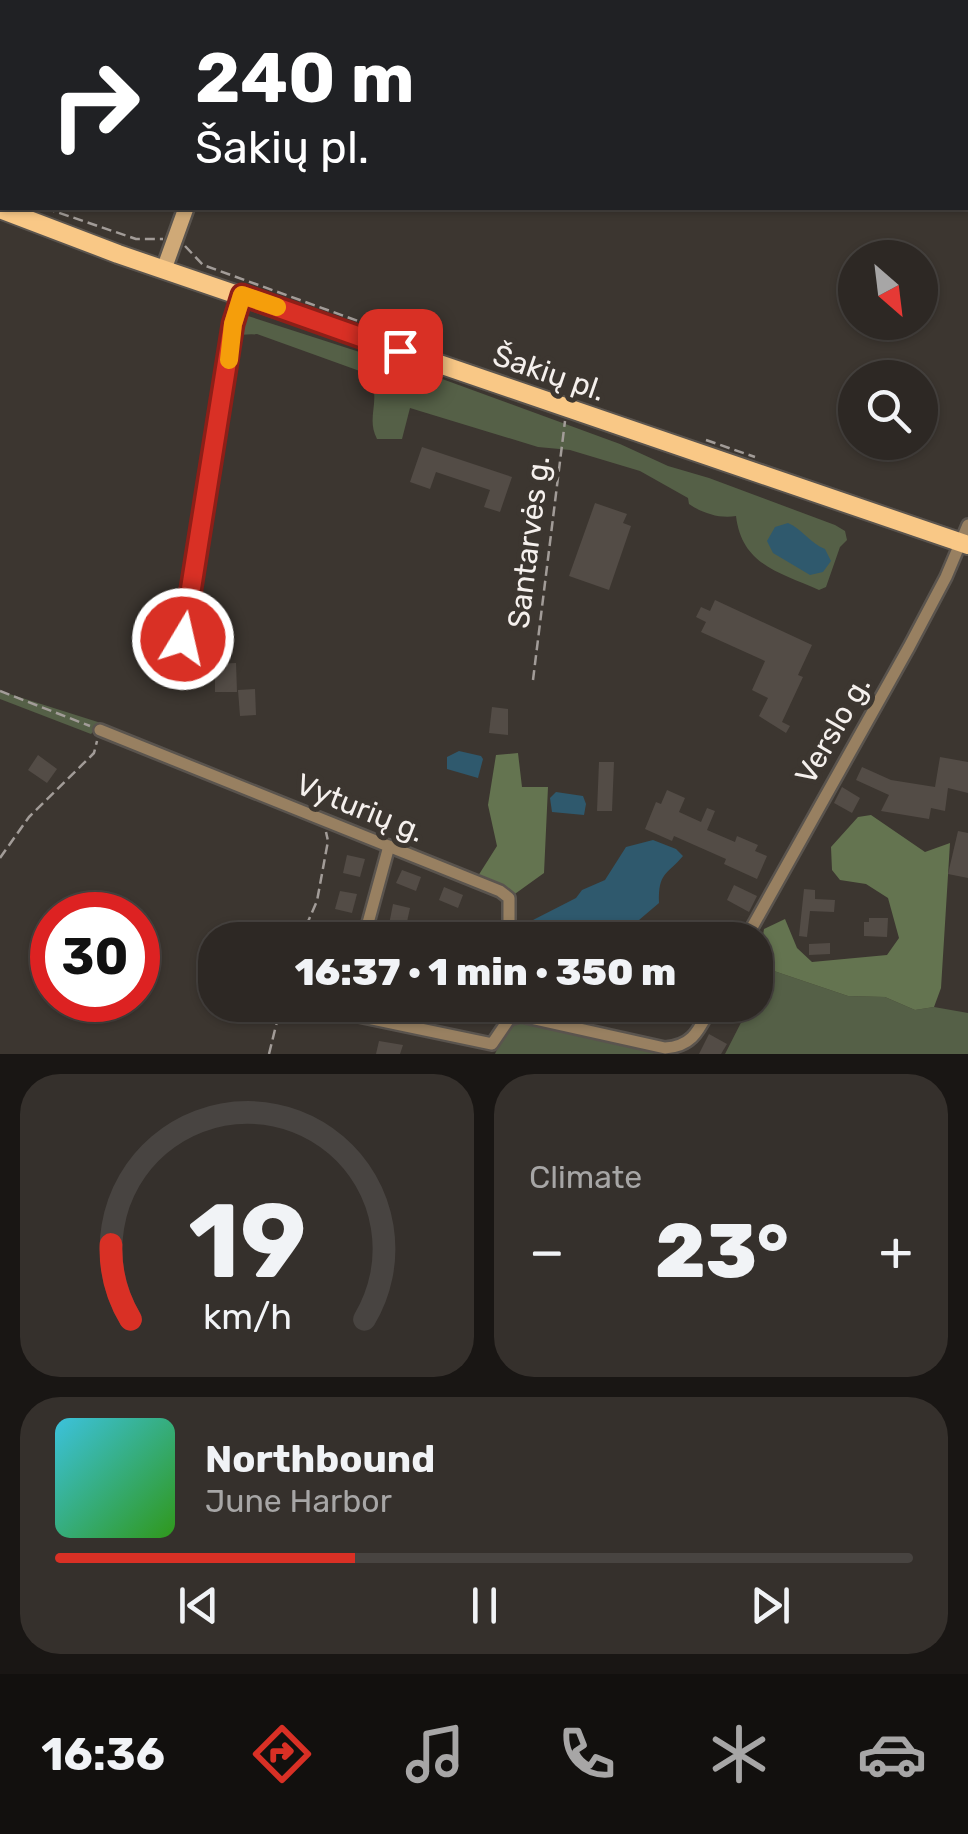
<!DOCTYPE html>
<html lang="en">
<head>
<meta charset="utf-8">
<style>
	body { margin:0; font-family:Rubik,sans-serif; background:#35302c; color:#f1f3f6; height:100vh; display:flex; flex-direction:column; font-size:38px; white-space:nowrap }
	* { box-sizing:border-box; margin:0 }
	p { font-size:32px; color:#a7a6a6 }
	.icon { flex:none; width:55px; height:55px; fill:none; stroke:currentColor; stroke-width:2; stroke-linecap:round; stroke-linejoin:round }
	.map { position:relative; height:1054px; overflow:hidden }
	.details { display:flex; flex-direction:column; gap:20px; padding:20px; background:#191614; flex:1 }
	.details>* { flex:none }
	.top-card { position:absolute; left:0px; top:0px; width:970px; height:210px; box-shadow:0 2px 8px #0004,0 0 0 2px #484441; background:#202124; color:#fff; overflow:hidden }
	.needle { width:65px; rotate:152deg }
	.controls { position:absolute; left:838px; top:240px; display:grid; gap:20px }
	.controls a { display:grid; place-items:center; width:100px; height:100px; border-radius:50%; background:#2d2824; box-shadow:0 2px 8px #0004,0 0 0 2px #484441; font-size:50px }
	.speed { position:absolute; left:30px; top:892px; display:flex; gap:20px; font-size:50px; font-weight:700; text-align:center }
	.speed>* { display:grid; place-content:center; width:130px; height:130px; border-radius:50%; background:#2d2824; box-shadow:0 2px 8px #0004,0 0 0 2px #484441; line-height:1 }
	.speed .limit { border:15px solid #d22; background:#fff; color:#111 }
	.pin { position:absolute; display:grid; place-items:center; width:85px; height:85px; color:#fff; margin:-42px; border-radius:20px; box-shadow:0 5px 15px #0006 }
	.me { position:absolute; width:110px; margin:-55px; rotate:9deg; stroke-linejoin:round; filter:drop-shadow(0 0 8px #0008) }
	.turn { display:flex; align-items:center; gap:35px; height:210px; padding:0 30px; font-size:45px }
	.turn .icon { width:130px; height:130px; stroke-width:2.5 }
	.turn b { display:block; font-size:70px; line-height:85px }
	.big { font-size:75px; font-weight:800; line-height:1.1 }
	.details .widget { flex:1; display:flex; flex-direction:column; justify-content:center; gap:15px; min-width:0; padding:0 35px; border-radius:40px; background:#35302c }
	.details .dial { align-items:center; gap:0 }
	.dial svg { height:260px; overflow:visible; fill:none; stroke:#484441; stroke-width:7; stroke-linecap:round; text-anchor:middle }
	.dial text { fill:#f1f3f6; stroke:none }
	.song { display:flex; align-items:center; gap:30px }
	.cover { width:120px; height:120px; border-radius:15px; background:linear-gradient(135deg,hsl(190 70% 55%),hsl(110 70% 35%)) }
	.played { height:10px; border-radius:5px; background:linear-gradient(90deg,#d93025 35%,#484441 35%) }
	.keys { display:flex; justify-content:space-around; direction:ltr }
	.heat { display:flex; justify-content:space-between; align-items:center; font-size:55px; direction:ltr }
	.details .tiles { flex:1; display:grid; gap:20px; grid-template-columns:1fr 1fr }
	.widget:last-child { grid-column:span 2 }
	.trip { position:absolute; left:198px; top:922px; width:575px; height:100px; border-radius:40px; background:#2d2824; box-shadow:0 2px 8px #0004,0 0 0 2px #484441; font-weight:800; line-height:100px; text-align:center }
	.menu { display:flex; height:160px; justify-content:space-around; align-items:center; background:#12100e; color:#a7a6a6 }
	.menu .icon { width:70px; height:70px }
	.menu .active { color:#d93025 }
	.menu b { font-size:45px; color:#f1f3f6 }
	.map>svg:first-child { display:block }
</style>
</head>
<body>
<div class="map">
<svg width="968" height="1054" viewBox="0 0 968 1054">
	<rect width="100%" height="100%" fill="#3c3630"/>
	<!-- green -->
	<g fill="#556047">
		<path d="M248 316 434 376 620 444 668 466 709 478 835 525 845 531 847 540 840 547 826 587 819 590C779 572 742 565 736 516 720 519 702 513 689 504L688 498 640 471 570 450 538 447 410 408 402 439H377C365 416 383 400 368 374L257 334 237 335 240 319Z"/>
		<path d="M0 691 101 723 91 734 0 699Z"/>
		<path d="M768 969 848 996 885 997 915 1010 934 1007 968 1013V1054H725L750 1005H755V995Z"/>
		<path d="M514 1012 668 1042 665 1054H495Z"/>
	</g>
	<!-- forest -->
	<g fill="#647450">
		<path d="M518 753 522 787H548L544 873 512 896 478 876 497 846 488 805 496 755Z"/>
		<path d="M871 815 925 852 950 843 941 988 934 1007 915 1010 885 997 848 996 768 969 760 953 764 929 785 919 797 948 812 962 887 955 899 938 888 898 866 884 840 880 832 870 831 847 858 817Z"/>
	</g>
	<!-- water -->
	<g fill="#2f596d">
		<path d="M788 523C802 529 810 543 825 549L831 561 823 572 810 575 773 553 767 541 775 527Z"/>
		<path d="M459 751 481 756 483 759 478 778 447 769V757Z"/>
		<path d="M556 792 583 796 586 804 584 815 552 812 550 798Z"/>
		<path d="M653 840 676 849 683 856C667 875 658 872 659 903L639 920 565 940H518V933L533 920 576 898 582 890 605 880 626 847Z"/>
	</g>
	<!-- building -->
	<g fill="#534c46">
		<path d="M422 447 512 477 500 512 484 507 490 490 436 472 430 489 410 482Z"/>
		<path d="M595 503 627 514 623 523 631 526 609 590 569 576Z"/>
		<path d="M715 600 812 645 798 675 803 677 782 722 790 726 786 733 759 716 768 698 752 690 765 661 701 632 706 622 696 617 701 607 710 611Z"/>
		<path d="M236 663 237 692H215V664Z"/>
		<path d="M255 689 256 715 240 716 238 690Z"/>
		<path d="M492 707 508 709V735L489 733Z"/>
		<path d="M38 755 57 769 47 783 28 770Z"/>
		<path d="M940 757 968 762V793L948 788 945 811 931 808 929 819 881 811 889 795 856 780 862 767 891 780 935 787Z"/>
		<path d="M599 762H614L612 811H597Z"/>
		<path d="M842 787 860 798 852 813 834 803Z"/>
		<path d="M667 790 685 798 679 812 701 822 707 808 715 811 707 830 735 842 737 836 758 845 755 851 767 856 757 879 724 864 726 859 674 836 672 841 645 829 656 802 661 804Z"/>
		<path d="M958 831 968 833V878L948 874Z"/>
		<path d="M347 855 365 859 360 877 343 873Z"/>
		<path d="M402 870 421 877 416 891 396 883Z"/>
		<path d="M734 885 757 896 749 912 727 900Z"/>
		<path d="M444 887 463 895 458 908 439 900Z"/>
		<path d="M804 889 815 890V899L835 900 834 912 810 911 807 937 799 936Z"/>
		<path d="M340 891 357 894 352 913 335 909Z"/>
		<path d="M393 904 410 908 403 940H386Z"/>
		<path d="M869 918H888L887 937 864 936V922H869Z"/>
		<path d="M331 926 348 931 346 940H328Z"/>
		<path d="M830 943V954L809 955V944Z"/>
		<path d="M393 1005H442L461 1009 458 1022 392 1008Z"/>
		<path d="M709 1034 727 1044 721 1054H699Z"/>
		<path d="M379 1041 403 1045 400 1054H376Z"/>
	</g>
	<g fill="none" stroke-linecap="round" stroke-linejoin="round">
		<defs>
			<g id="minor">
				<path d="M83 2 87 0"/>
				<path d="M183 639 233 324 243 295"/>
				<path d="M100 730 500 891 509 898V940"/>
				<path d="M368 923 389 846"/>
				<path d="M745 940 909 647 946 577 968 525"/>
				<path d="M344 1013 492 1044 509 1019"/>
				<path d="M509 1019 521 1016 665 1048C694 1046 699 1029 712 1005"/>
			</g>
			<g id="secondary">
				<path d="M245 2V0"/>
				<path d="M164 269 186 208"/>
			</g>
			<path id="primary" d="M0 209 118 254 968 545"/>
		</defs>
		<!-- minor casing -->
		<use href="#minor" stroke="#5a544e" stroke-width="16"/>
		<!-- secondary casing -->
		<use href="#secondary" stroke="#5a544e" stroke-width="20"/>
		<!-- primary casing -->
		<use href="#primary" stroke="#5a544e" stroke-width="22"/>
		<!-- path -->
		<g stroke="#a29c98" stroke-width="2.5" stroke-dasharray="10 5" stroke-linecap="butt">
			<path d="M0 191 2 192"/>
			<path d="M45 208 136 239H163"/>
			<path d="M185 246 203 265 358 321"/>
			<path d="M706 440 755 457"/>
			<path d="M533 680 565 421"/>
			<path d="M0 691 90 726"/>
			<path d="M0 858 29 817 94 753 97 741"/>
			<path d="M300 940 317 901 328 841 326 832"/>
			<path d="M269 1054 281 1005"/>
		</g>
		<!-- minor -->
		<use href="#minor" stroke="#988061" stroke-width="11"/>
		<!-- secondary -->
		<use href="#secondary" stroke="#cfa977" stroke-width="15"/>
		<!-- primary -->
		<use href="#primary" stroke="#f9c886" stroke-width="18"/>
	</g>
	<g fill="none" stroke-linecap="round" stroke-linejoin="round">
		<defs>
			<path id="route" d="M183 639 233 324 242 295 400 351"/>
		</defs>
		<!-- route casing -->
		<use href="#route" stroke="#8d1f18" stroke-width="25"/>
		<!-- route -->
		<use href="#route" stroke="#d93025" stroke-width="18"/>
		<!-- slow -->
		<path stroke="#f59e0b" stroke-width="18" d="M229 360 233 324 242 295 277 307"/>
	</g>
	<g text-anchor="middle" dominant-baseline="central" stroke-width="10" stroke-linejoin="round" paint-order="stroke">
		<!-- street labels -->
		<g font-size="30" fill="#f5f0ed" stroke="#3c3630">
			<text transform="translate(549 373) rotate(19)">Šakių pl.</text>
			<text transform="translate(529 542) rotate(-83)">Santarvės g.</text>
			<text transform="translate(833 730) rotate(-60)">Verslo g.</text>
			<text transform="translate(360 808) rotate(22)">Vyturių g.</text>
		</g>
	</g>
</svg>
<div class="controls">
<a><svg class="needle" viewBox="-14 -14 28 28"><path d="M0-13l5 13h-10z" fill="#e53935"/><path d="M0 13l5-13h-10z" fill="#a7a6a6"/></svg></a>
<a><svg class="icon" aria-label="search" viewBox="0 0 24 24"><circle cx="10" cy="10" r="6"/><path d="M15 15l6 6"/></svg></a>
</div>
<div class="speed"><div class="limit">30</div></div>
<div class="pin" style="left:400px;top:351px;background:#d93025"><svg class="icon" aria-label="arrive" viewBox="0 0 24 24"><path d="M6 21V4h12l-3 4 3 4H6"/></svg></div>
<svg class="me" style="left:183px;top:639px" viewBox="-20 -20 40 40"><circle r="17" fill="#d93025" stroke="#fff" stroke-width="3"/><path d="M0-11L8 9 0 5-8 9z" fill="#fff"/></svg>
<div class="trip">16:37 · 1 min · 350 m</div>
<div class="top-card">
<div class="turn"><svg class="icon" aria-label="right" viewBox="0 0 24 24"><path d="M7 20v-9h11M14 6l5 5-5 5"/></svg><div><b>240 m</b>Šakių pl.</div></div>
</div>
</div>
<section class="details">
<div class="tiles">
<div class="widget dial"><svg viewBox="0 0 100 80">
<path d="M14 69A42 42 0 1 1 86 69"/>
<path d="M14 69A42 42 0 0 1 8 46" stroke="#d93025"/>
<text x="50" y="56" font-size="32" font-weight="700">19</text>
<text x="50" y="72" font-size="11">km/h</text>
</svg></div>
<div class="widget"><p>Climate</p>
<div class="heat"><a>−</a><b class="big">23°</b><a>+</a></div>
</div>
<div class="widget">
<div class="song"><i class="cover"></i><div><b>Northbound</b><p>June Harbor</p></div></div>
<div class="played"></div>
<div class="keys"><svg class="icon" aria-label="previous" viewBox="0 0 24 24"><path d="M18 5L8 12l10 7zM5 5v14"/></svg><svg class="icon" aria-label="pause" viewBox="0 0 24 24"><path d="M8 5v14M16 5v14"/></svg><svg class="icon" aria-label="next" viewBox="0 0 24 24"><path d="M6 5l10 7-10 7zM19 5v14"/></svg></div>
</div>
</div>
</section>
<nav class="menu">
<b>16:36</b>
<svg class="icon active" aria-label="directions" viewBox="0 0 24 24"><path d="M12 3l9 9-9 9-9-9zM9 14v-3h6M13 9l2 2-2 2"/></svg>
<svg class="icon" aria-label="music" viewBox="0 0 24 24"><path d="M9 18V5l10-2v13"/><circle cx="6" cy="18" r="3"/><circle cx="16" cy="16" r="3"/></svg>
<svg class="icon" aria-label="phone" viewBox="0 0 24 24"><path d="M5 4h4l2 5-3 2q2 4 5 5l2-3 5 2v4C11 20 4 13 5 4z"/></svg>
<svg class="icon" aria-label="climate" viewBox="0 0 24 24"><path d="M12 3v18M4 7l16 10M4 17L20 7"/></svg>
<svg class="icon" aria-label="car" viewBox="0 0 24 24"><path d="M5 17H2v-5l4-1 3-4h7l3 4 3 1v5h-3M9 17h6M6 11h13"/><circle cx="7" cy="17" r="2"/><circle cx="17" cy="17" r="2"/></svg>
</nav>
</body>
</html>
